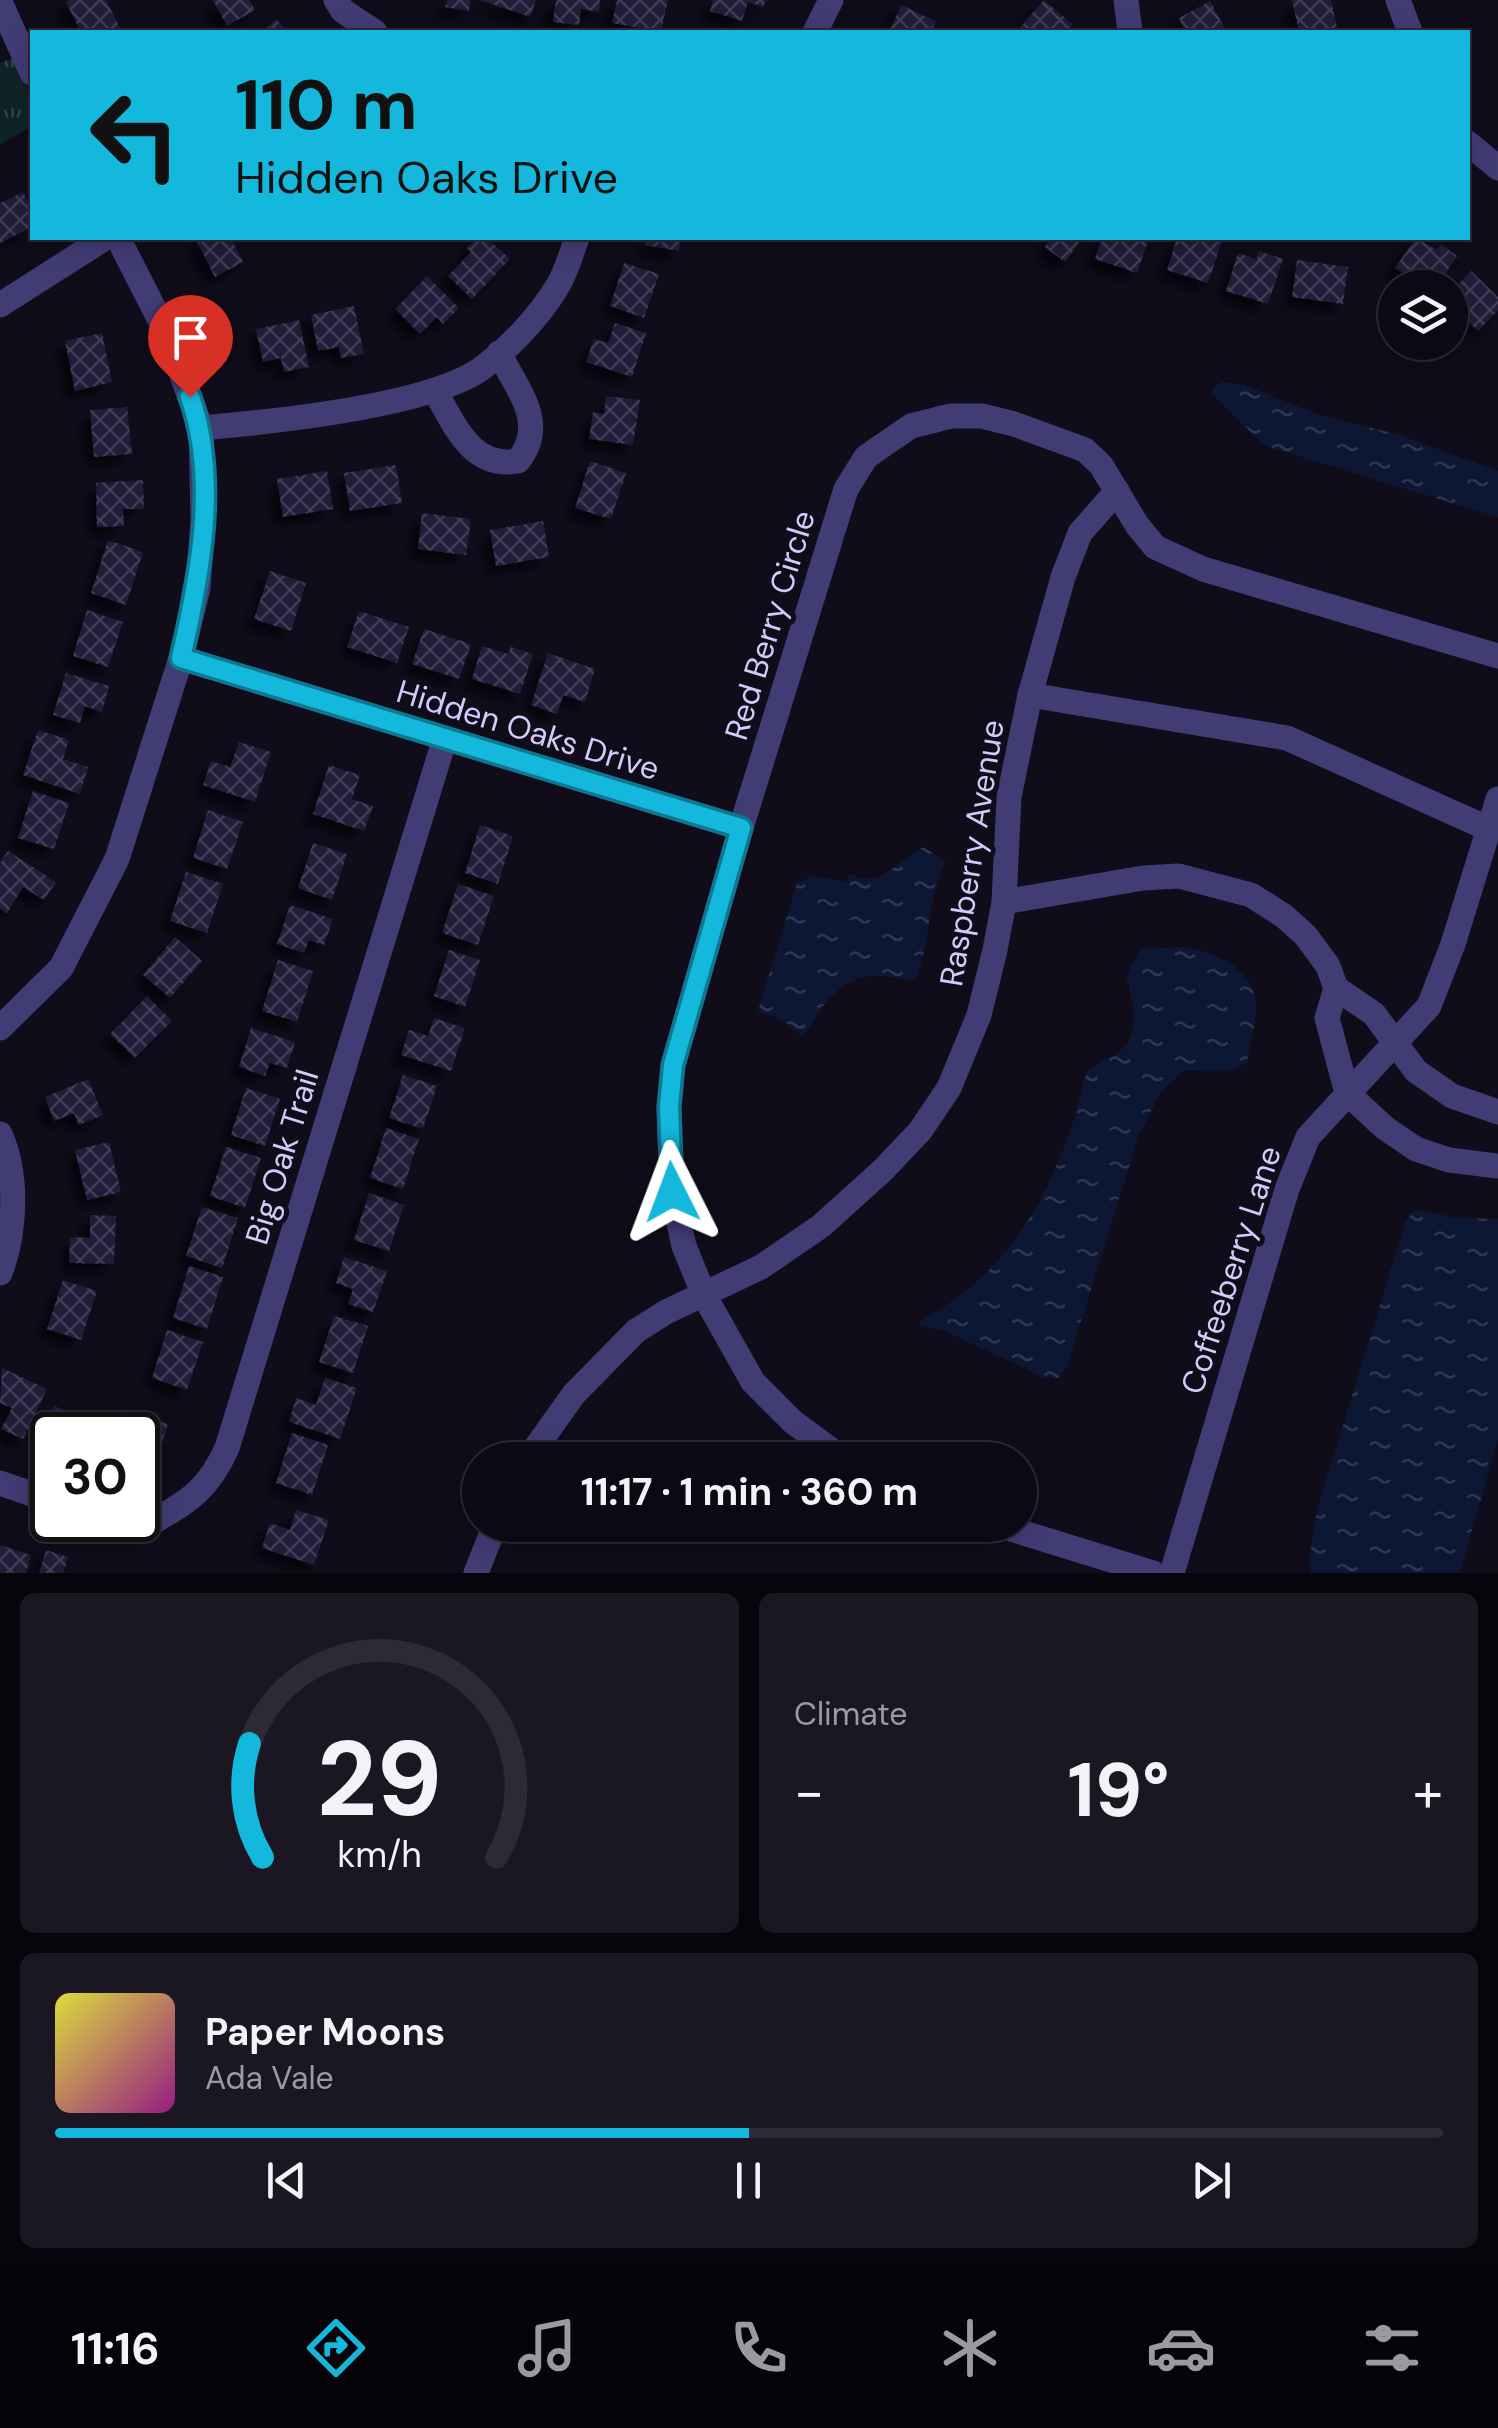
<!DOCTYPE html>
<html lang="en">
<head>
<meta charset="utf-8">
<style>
	body { margin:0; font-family:"DM Sans",sans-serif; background:#1a1722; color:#f1f3f6; height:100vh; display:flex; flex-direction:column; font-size:38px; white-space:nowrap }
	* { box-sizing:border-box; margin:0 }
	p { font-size:32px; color:#9a9aa0 }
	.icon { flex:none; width:55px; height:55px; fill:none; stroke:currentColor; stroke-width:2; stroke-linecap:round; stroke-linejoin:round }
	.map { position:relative; height:1573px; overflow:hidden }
	.sheet { display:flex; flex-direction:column; gap:20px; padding:20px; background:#07050b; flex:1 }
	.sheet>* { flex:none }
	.hud { position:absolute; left:30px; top:30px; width:1440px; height:210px; border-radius:0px; box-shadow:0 5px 25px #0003,0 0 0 2px #2c2a34; background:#14b8dc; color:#111; overflow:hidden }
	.buttons { position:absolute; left:1378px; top:270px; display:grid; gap:20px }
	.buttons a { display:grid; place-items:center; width:90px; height:90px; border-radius:50%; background:#0c0914; box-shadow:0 5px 25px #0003,0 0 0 2px #2c2a34; font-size:50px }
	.speed { position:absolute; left:30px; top:1412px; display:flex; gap:20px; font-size:50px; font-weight:700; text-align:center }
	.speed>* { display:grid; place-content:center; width:130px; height:130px; border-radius:50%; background:#0c0914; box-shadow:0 5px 25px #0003,0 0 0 2px #2c2a34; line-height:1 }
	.speed .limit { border:5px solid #111; border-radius:15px; background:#fff; color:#111 }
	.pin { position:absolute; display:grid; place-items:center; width:85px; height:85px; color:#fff; margin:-102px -42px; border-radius:50% 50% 50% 0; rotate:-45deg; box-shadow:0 0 10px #0007 }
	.pin .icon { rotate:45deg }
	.me { position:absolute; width:110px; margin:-55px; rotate:357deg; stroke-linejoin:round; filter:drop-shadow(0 0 8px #0008) }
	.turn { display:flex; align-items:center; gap:35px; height:210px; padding:0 40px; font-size:45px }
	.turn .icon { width:130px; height:130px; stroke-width:2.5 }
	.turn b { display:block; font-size:70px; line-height:85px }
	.big { font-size:75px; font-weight:700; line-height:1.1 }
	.sheet .tile { flex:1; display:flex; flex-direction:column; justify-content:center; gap:15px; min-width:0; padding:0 35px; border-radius:15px; background:#1a1722 }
	.sheet .dial { align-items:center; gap:0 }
	.dial svg { height:260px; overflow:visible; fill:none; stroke:#2c2a34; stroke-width:7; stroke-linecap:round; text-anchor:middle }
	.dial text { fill:#f1f3f6; stroke:none }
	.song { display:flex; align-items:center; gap:30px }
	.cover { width:120px; height:120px; border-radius:15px; background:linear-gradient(135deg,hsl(60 70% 55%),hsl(310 70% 35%)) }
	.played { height:10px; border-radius:5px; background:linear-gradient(90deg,#14b8dc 50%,#2c2a34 50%) }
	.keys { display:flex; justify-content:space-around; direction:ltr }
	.heat { display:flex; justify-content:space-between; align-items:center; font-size:55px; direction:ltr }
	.sheet .tiles { flex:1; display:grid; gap:20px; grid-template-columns:1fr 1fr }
	.tile:last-child { grid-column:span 2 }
	.trip { position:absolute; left:462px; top:1442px; width:575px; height:100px; border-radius:50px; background:#0c0914; box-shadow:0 5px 25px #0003,0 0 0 2px #2c2a34; font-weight:700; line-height:100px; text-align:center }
	.tabs { display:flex; height:160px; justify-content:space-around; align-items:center; background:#050408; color:#9a9aa0 }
	.tabs .icon { width:70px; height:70px }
	.tabs .active { color:#14b8dc }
	.tabs b { font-size:45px; color:#f1f3f6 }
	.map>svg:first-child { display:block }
</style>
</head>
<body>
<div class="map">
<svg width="1498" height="1573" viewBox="0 0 1498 1573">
	<defs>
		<pattern id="grass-tufts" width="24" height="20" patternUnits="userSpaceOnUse" patternTransform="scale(2.5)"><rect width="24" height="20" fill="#102324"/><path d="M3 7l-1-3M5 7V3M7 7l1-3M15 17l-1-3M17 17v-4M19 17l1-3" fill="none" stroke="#324245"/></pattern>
		<pattern id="water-ripples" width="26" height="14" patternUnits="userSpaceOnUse" patternTransform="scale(2.5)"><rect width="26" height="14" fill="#0c1733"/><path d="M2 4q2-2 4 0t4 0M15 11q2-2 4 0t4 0" fill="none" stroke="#2e3751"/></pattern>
		<pattern id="building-cross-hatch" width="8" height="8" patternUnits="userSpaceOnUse" patternTransform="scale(2.5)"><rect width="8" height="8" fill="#231a39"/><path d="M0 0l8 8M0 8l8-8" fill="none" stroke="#423a57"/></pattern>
		<filter id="shadow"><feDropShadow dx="-9" dy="9" stdDeviation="5" flood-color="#0009"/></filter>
	</defs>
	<rect width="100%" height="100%" fill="#100c1a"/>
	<!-- grass -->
	<path fill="url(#grass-tufts)" d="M13 58 32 99V126L0 145V63Z"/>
	<!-- water -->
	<g fill="url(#water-ripples)">
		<path d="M1222 382 1244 385 1320 415 1400 435 1498 471V517L1265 446 1211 393 1214 386Z"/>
		<path d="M924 847 946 862C926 897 932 943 915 980 901 980 888 975 874 976 838 978 820 1009 803 1037L783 1020 758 1011 797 883 812 876 846 882 849 875 855 874 856 878C883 886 901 857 924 847Z"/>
		<path d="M1184 947C1216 952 1257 970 1256 1008 1256 1026 1249 1045 1247 1063L1229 1070 1182 1071 1159 1095 1138 1137 1067 1367 1058 1378H1045L945 1331 920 1326V1321C1000 1278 1040 1215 1070 1131 1077 1112 1080 1091 1087 1072 1096 1063 1106 1061 1116 1054 1143 1035 1134 1003 1126 977L1140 949Z"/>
		<path d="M1421 1210 1457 1218 1498 1219V1439L1460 1573H1311L1309 1559 1317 1510 1406 1220 1414 1211Z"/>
	</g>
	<!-- building -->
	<g fill="url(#building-cross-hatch)" filter="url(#shadow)">
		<path d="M70 0H106L122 32H81L66 2Z"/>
		<path d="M213 0H249L255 10 227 26Z"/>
		<path d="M447 0H471L469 11 445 7Z"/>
		<path d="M480 0H536L530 17Z"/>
		<path d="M556 0H600L599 12 581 9 579 25 553 22Z"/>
		<path d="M617 0H668L661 32 612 23Z"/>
		<path d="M713 0H766L763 7 748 2 742 21 710 11Z"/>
		<path d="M1044 0 1073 25 1066 32H1016Z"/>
		<path d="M1292 0H1331L1338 32H1299Z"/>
		<path d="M1210 1 1227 32H1186L1179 18Z"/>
		<path d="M901 5 936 21 931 32H889Z"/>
		<path d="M276 19 289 32H262Z"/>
		<path d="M23 192 32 210V227L0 243V203Z"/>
		<path d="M195 238H231L243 262 215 277Z"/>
		<path d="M478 238H487L510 259 472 299 448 276 471 252 467 248Z"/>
		<path d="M646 238H681L679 251 645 245Z"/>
		<path d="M1044 238H1083L1065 262 1045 247 1049 241Z"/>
		<path d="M1102 238H1149L1137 273 1095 259Z"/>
		<path d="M1177 238 1196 243 1198 238H1223L1208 283 1167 270Z"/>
		<path d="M1416 238 1437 250 1441 244 1457 256 1436 288H1423L1395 268Z"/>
		<path d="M1259 251 1283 259 1268 304 1226 291 1238 253 1257 259Z"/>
		<path d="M1297 260 1348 267 1343 304 1292 297Z"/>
		<path d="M624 263 659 274 644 318 610 306Z"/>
		<path d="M1471 271 1498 297V310L1478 331 1450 305V293Z"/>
		<path d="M427 276 459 308 443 324 437 317 420 334 395 309Z"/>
		<path d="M354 306 364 354 341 358 339 347 318 351 311 315Z"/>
		<path d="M299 320 309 367 284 372 281 358 263 362 256 329Z"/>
		<path d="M615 323 646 333 632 377 586 362 594 339 608 343Z"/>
		<path d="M102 333 112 382 75 391 65 341Z"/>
		<path d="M606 396 640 400 633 445 589 439 593 412 604 414Z"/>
		<path d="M127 407 132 454 94 457 90 410Z"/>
		<path d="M590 461 626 473 611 519 575 508Z"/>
		<path d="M396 465 402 503 350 511 344 473Z"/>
		<path d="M327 471 333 509 283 517 277 479Z"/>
		<path d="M143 480 144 509H123L124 526 97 527 96 483Z"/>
		<path d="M422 513 471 519 466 555 418 549Z"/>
		<path d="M543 521 549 557 496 566 490 530Z"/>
		<path d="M108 540 143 552 126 605 91 593Z"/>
		<path d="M270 571 306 583 291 631 254 619Z"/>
		<path d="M87 610 123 622 108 667 73 656Z"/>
		<path d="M359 611 409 627 397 663 347 647Z"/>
		<path d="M424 629 471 644 459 679 412 664Z"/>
		<path d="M482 646 508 654 511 647 533 654 520 694 472 679Z"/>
		<path d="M548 653 595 669 585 702 563 695 557 714 531 705Z"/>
		<path d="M66 673 109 686 102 712 85 706 80 723 53 715Z"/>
		<path d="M38 730 69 740 63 759 88 767 80 794 23 775Z"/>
		<path d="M239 742 271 752 255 802 203 785 211 761 230 767Z"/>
		<path d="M329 765 360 775 352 799 373 806 364 831 313 814Z"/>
		<path d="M33 791 69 803 54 849 18 838Z"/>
		<path d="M208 810 243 822 227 869 193 858Z"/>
		<path d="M480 825 513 836 498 884 465 873Z"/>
		<path d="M313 843 347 854 332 900 298 888Z"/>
		<path d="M8 851 56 882 44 900 23 887 7 913 0 909V863Z"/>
		<path d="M186 872 223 884 207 933 170 921Z"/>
		<path d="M458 884 494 896 478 945 442 933Z"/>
		<path d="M290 905 333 919 324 945 309 940 304 953 277 944Z"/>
		<path d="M175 937 202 961 170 998 143 975Z"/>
		<path d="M449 950 480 960 465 1007 434 996Z"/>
		<path d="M278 960 313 971 297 1022 262 1011Z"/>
		<path d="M147 996 172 1021 135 1058 110 1034Z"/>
		<path d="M434 1018 465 1028 451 1071 401 1055 409 1030 428 1036Z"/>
		<path d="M251 1028 295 1042 287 1068 270 1063 265 1076 239 1067Z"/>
		<path d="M403 1075 437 1086 423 1129 389 1118Z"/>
		<path d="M88 1079 103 1115 79 1125 74 1113 54 1121 45 1097Z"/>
		<path d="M246 1088 280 1099 265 1146 231 1135Z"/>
		<path d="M386 1128 419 1139 403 1189 370 1178Z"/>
		<path d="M109 1142 121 1192 87 1200 75 1150Z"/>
		<path d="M226 1147 261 1158 245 1208 210 1196Z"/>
		<path d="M369 1193 404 1205 389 1251 354 1240Z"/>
		<path d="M202 1207 238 1218 222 1268 186 1256Z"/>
		<path d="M90 1215 116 1216 114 1264 69 1263 70 1237 90 1238Z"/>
		<path d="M344 1257 387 1271 373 1312 348 1304 353 1289 336 1283Z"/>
		<path d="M189 1266 223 1277 207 1329 173 1318Z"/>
		<path d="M63 1280 97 1291 81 1340 47 1329Z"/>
		<path d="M334 1316 368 1326 353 1373 319 1362Z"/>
		<path d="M167 1330 203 1342 187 1390 152 1378Z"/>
		<path d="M2 1368 47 1389 23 1439 1 1429 12 1408 0 1403Z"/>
		<path d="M325 1378 357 1388 340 1439 289 1422 296 1398 316 1405Z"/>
		<path d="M54 1406 99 1421 94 1435H52V1445L42 1442Z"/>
		<path d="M120 1409 168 1424 156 1462 138 1456V1435H111Z"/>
		<path d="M292 1433 328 1445 312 1495 276 1483Z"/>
		<path d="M296 1510 329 1520 314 1565 262 1548 270 1523 290 1530Z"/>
		<path d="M0 1545 31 1555 26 1573H0Z"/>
		<path d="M46 1550 68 1557 63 1573H39Z"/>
	</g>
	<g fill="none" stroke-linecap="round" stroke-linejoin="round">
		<!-- minor -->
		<g stroke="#423c75" stroke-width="25">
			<path d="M336 0 343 11 375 32"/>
			<path d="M1126 0 1130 32"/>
			<path d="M1398 0 1410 32"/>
			<path d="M0 2 32 73"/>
			<path d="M815 32 831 0"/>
			<path d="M1468 143 1498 168"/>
			<path d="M0 305 105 238"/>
			<path d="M435 391C455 425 471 469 518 461 548 423 518 391 499 353"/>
			<path d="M201 428C270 422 421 407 478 371 507 351 539 317 557 287 566 273 571 254 577 238"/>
			<path d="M181 658 741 828"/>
			<path d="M1030 695 1287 738 1489 829"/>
			<path d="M1004 902 1143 878 1179 876 1251 895 1284 916 1306 936 1328 966 1336 988 1374 1014 1416 1071 1452 1096 1498 1112"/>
			<path d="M1336 988 1327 1018 1347 1093 1385 1128 1416 1149 1449 1160 1498 1166"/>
			<path d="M0 1028 61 968 117 859 181 658 198 588 203 520 201 428 167 334 118 238"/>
			<path d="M0 1134C18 1174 16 1232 0 1273"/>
			<path d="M527 1460 574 1394 636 1331 666 1312 761 1267 821 1226 883 1170 920 1131 949 1088 979 1015 995 950 1004 902 1009 797 1030 695 1063 577 1080 533 1117 491"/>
			<path d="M845 1460 793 1422 753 1382 704 1295 684 1246 672 1192 669 1107 673 1065 741 828 846 489 866 457 911 426 951 416H982L1014 424 1085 450 1101 465 1137 525 1155 547 1203 569 1498 656"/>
			<path d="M0 1483 52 1501"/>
			<path d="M112 1520 141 1529C184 1503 205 1496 227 1448L445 738"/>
			<path d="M998 1525 1153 1573"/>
			<path d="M476 1573 495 1525"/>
			<path d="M1172 1573 1287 1189 1308 1137 1429 1006 1453 944 1498 799"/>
		</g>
	</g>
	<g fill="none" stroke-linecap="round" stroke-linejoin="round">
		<defs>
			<path id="route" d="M190 397C219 480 200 575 181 658L741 828 673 1065 669 1107 672 1192"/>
		</defs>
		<!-- route casing -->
		<use href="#route" stroke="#0d788f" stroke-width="25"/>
		<!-- route -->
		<use href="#route" stroke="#14b8dc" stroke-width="18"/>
	</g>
	<g text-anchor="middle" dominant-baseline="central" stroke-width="10" stroke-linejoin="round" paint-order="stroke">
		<!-- street labels -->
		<g font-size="32" fill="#d4cafa" stroke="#100c1a">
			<text transform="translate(770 625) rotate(-73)">Red Berry Circle</text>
			<text transform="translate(528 730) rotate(17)">Hidden Oaks Drive</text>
			<text transform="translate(972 853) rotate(-81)">Raspberry Avenue</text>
			<text transform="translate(282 1157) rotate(-73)">Big Oak Trail</text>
			<text transform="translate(1231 1270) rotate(-72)">Coffeeberry Lane</text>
		</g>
	</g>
</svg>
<div class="buttons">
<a><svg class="icon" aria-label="layers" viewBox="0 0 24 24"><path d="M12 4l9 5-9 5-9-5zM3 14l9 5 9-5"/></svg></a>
</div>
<div class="speed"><div class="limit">30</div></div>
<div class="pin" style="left:190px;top:397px;background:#d93025"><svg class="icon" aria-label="arrive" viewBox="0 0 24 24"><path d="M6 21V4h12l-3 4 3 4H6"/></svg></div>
<svg class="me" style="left:672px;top:1192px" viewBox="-20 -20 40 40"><path d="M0-17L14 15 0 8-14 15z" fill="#14b8dc" stroke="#fff" stroke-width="4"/></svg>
<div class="trip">11:17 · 1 min · 360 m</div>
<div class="hud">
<div class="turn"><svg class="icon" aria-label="left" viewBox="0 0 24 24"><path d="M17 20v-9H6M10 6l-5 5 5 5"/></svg><div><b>110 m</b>Hidden Oaks Drive</div></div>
</div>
</div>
<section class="sheet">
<div class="tiles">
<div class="tile dial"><svg viewBox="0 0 100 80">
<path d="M14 69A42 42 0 1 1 86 69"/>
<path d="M14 69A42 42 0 0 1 10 34" stroke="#14b8dc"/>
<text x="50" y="56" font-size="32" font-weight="700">29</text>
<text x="50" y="72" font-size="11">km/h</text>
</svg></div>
<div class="tile"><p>Climate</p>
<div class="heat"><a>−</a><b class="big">19°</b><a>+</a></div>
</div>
<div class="tile">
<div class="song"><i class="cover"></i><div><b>Paper Moons</b><p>Ada Vale</p></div></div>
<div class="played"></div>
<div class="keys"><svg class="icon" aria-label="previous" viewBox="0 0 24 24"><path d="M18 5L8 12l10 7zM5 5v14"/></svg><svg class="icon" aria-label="pause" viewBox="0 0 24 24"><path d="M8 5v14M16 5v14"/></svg><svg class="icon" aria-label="next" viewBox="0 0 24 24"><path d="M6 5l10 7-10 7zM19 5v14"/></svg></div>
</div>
</div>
</section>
<nav class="tabs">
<b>11:16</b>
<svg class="icon active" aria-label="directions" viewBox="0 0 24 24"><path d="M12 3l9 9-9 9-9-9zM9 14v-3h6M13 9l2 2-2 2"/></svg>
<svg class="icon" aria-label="music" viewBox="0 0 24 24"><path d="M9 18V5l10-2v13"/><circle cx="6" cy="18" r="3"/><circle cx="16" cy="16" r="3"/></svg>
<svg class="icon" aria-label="phone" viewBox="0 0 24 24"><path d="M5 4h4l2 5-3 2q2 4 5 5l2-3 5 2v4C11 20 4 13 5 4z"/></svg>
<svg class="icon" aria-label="climate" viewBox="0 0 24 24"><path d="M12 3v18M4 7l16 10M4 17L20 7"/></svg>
<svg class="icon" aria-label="car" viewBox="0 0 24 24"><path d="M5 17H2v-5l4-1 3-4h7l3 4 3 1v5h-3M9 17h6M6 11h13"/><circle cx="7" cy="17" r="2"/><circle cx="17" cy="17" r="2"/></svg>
<svg class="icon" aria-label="filters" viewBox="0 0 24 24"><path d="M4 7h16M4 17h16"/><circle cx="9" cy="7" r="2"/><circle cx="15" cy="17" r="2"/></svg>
</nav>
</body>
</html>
